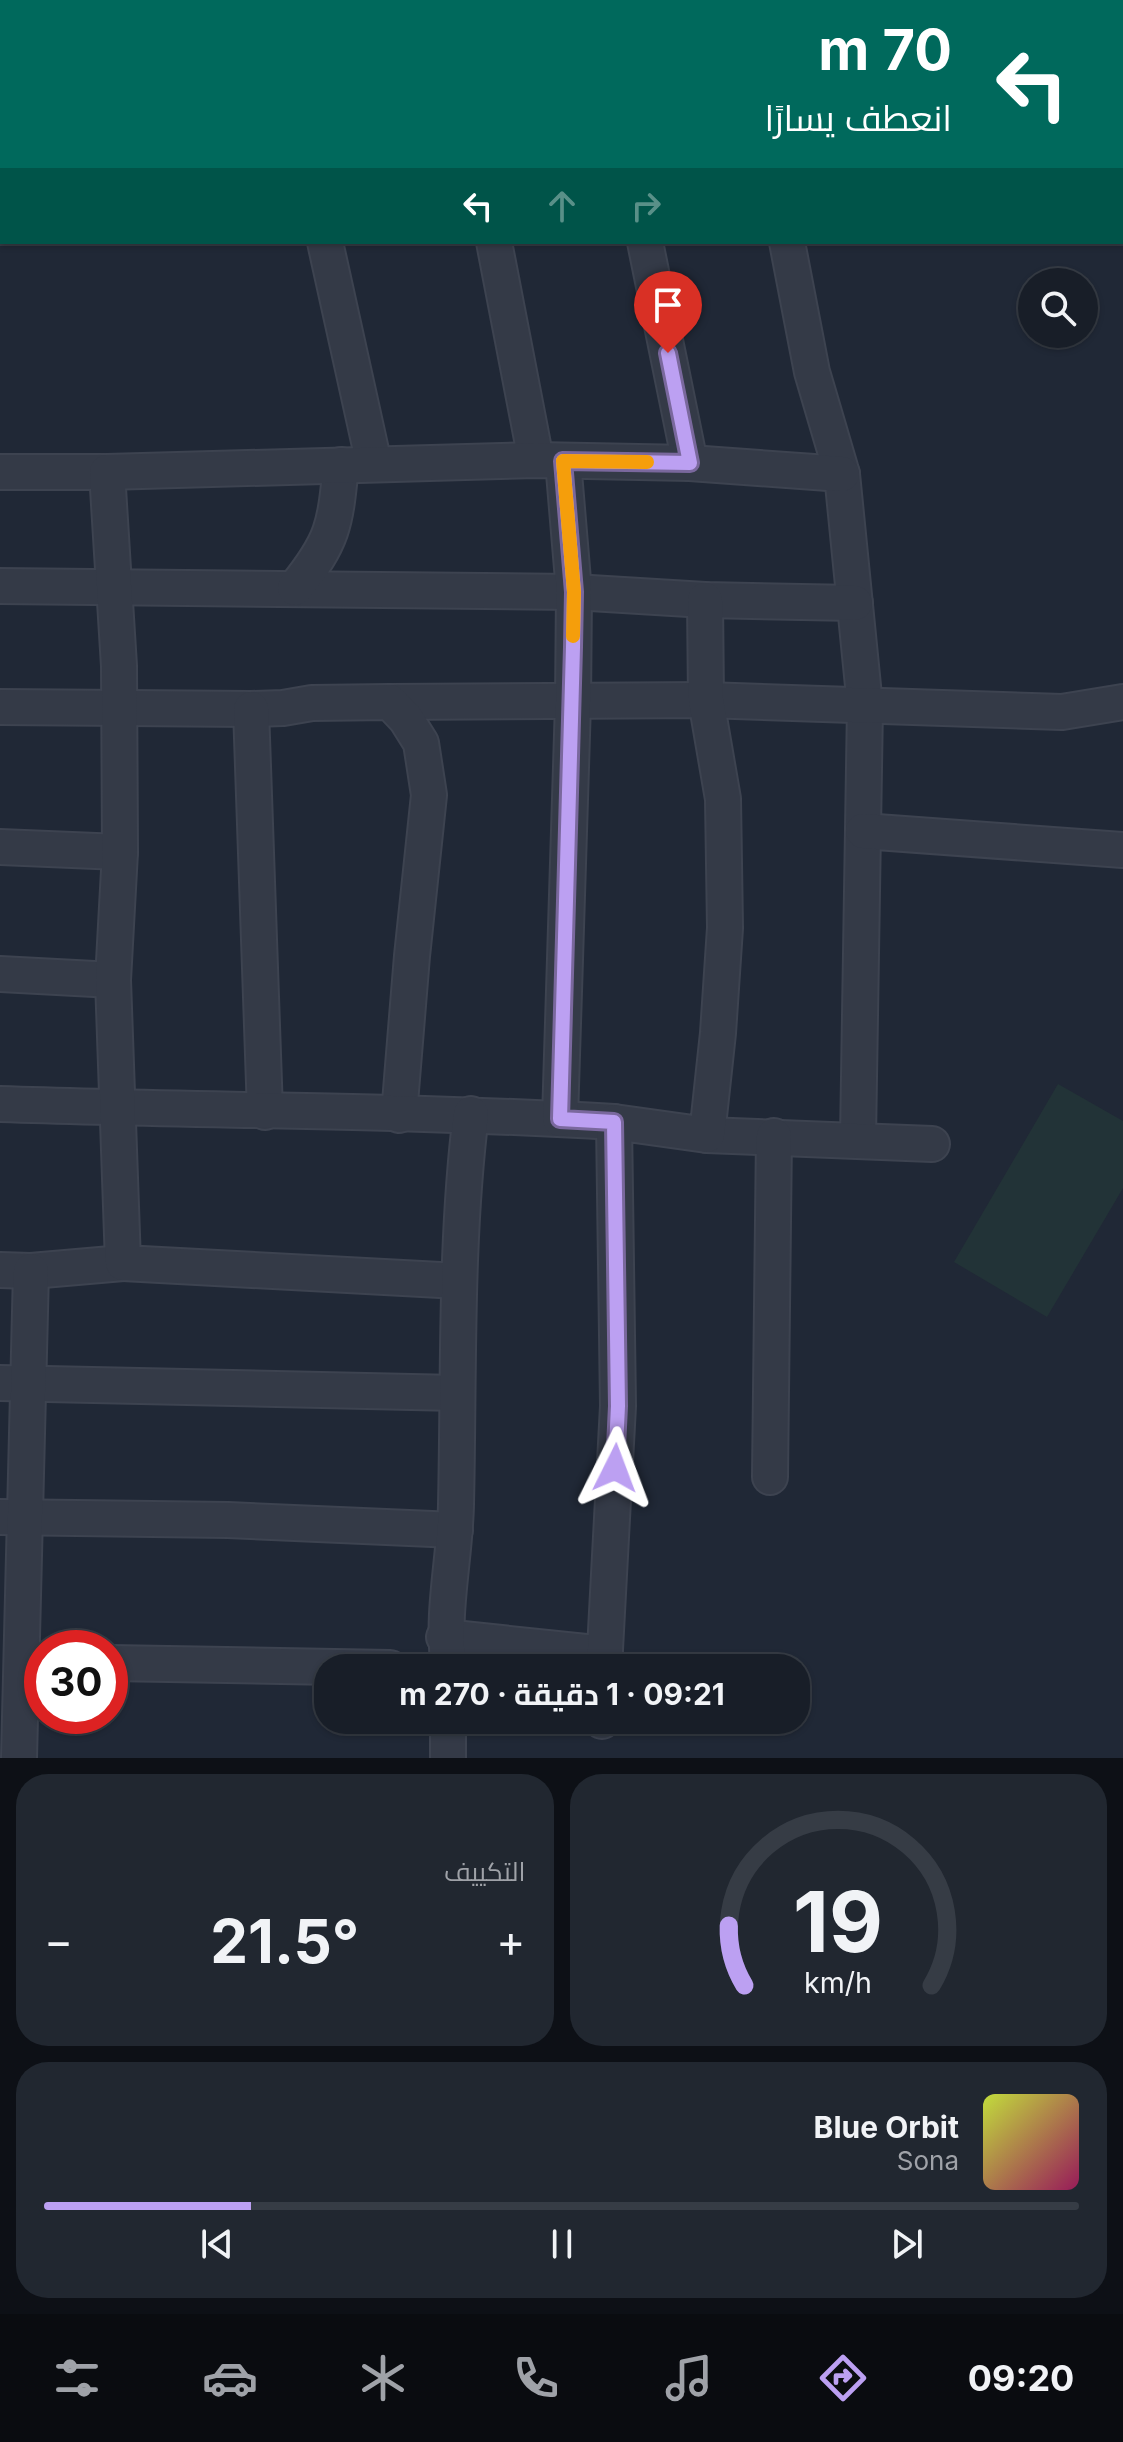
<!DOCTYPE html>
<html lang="ar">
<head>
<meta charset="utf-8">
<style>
	body { margin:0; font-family:Inter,Cairo,sans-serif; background:#212730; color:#f1f3f6; direction:rtl; height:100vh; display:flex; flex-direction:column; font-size:30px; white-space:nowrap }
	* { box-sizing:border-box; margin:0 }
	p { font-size:26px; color:#9fa2a8 }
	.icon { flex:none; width:44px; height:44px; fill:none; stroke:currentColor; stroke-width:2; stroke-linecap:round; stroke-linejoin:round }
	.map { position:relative; height:1758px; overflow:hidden; direction:ltr }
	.drawer { display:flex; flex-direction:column; gap:16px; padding:16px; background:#0d1016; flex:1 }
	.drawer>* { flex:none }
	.hud { position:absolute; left:0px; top:0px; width:1124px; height:244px; box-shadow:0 2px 6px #0004,0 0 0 2px #363c45; direction:rtl; background:#00695c; color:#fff; overflow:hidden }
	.fabs { position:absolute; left:1018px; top:268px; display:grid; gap:16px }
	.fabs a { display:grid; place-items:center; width:80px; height:80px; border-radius:50%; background:#181e28; box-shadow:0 2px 6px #0004,0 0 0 2px #363c45; font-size:40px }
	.speed { position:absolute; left:24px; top:1630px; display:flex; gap:16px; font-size:40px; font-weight:700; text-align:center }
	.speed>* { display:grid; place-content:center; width:104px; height:104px; border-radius:50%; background:#181e28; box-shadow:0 2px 6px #0004,0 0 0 2px #363c45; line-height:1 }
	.speed .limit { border:12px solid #d22; background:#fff; color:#111 }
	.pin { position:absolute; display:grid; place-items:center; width:68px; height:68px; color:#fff; margin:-82px -34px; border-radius:50% 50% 50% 0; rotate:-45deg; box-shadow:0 0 8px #0007 }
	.pin .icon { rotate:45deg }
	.me { position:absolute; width:88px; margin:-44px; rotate:3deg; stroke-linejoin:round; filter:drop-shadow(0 0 6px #0008) }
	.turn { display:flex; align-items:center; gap:28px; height:168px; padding:0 40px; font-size:36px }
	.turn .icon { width:104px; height:104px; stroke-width:2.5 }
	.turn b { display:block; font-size:56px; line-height:68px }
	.lanes { display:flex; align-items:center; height:76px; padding:0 40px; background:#0003; justify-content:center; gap:40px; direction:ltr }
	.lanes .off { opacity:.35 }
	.big { font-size:60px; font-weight:700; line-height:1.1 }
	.drawer .widget { flex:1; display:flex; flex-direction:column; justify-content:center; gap:12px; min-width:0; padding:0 28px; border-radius:32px; background:#212730 }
	.drawer .dial { align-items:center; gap:0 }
	.dial svg { height:208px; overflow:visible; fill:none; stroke:#363c45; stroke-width:7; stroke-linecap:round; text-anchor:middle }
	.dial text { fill:#f1f3f6; stroke:none }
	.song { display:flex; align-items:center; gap:24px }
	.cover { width:96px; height:96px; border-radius:12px; background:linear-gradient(135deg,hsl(70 70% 55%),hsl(330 70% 35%)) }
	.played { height:8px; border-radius:4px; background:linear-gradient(90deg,#bca0f2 20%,#363c45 20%) }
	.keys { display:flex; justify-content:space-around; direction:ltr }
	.heat { display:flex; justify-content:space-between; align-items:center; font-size:44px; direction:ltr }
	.drawer .tiles { flex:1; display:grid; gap:16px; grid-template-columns:1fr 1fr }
	.widget:last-child { grid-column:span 2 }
	.trip { position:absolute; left:314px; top:1654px; width:496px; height:80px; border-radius:32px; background:#181e28; box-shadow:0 2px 6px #0004,0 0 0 2px #363c45; font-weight:700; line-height:80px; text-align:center; direction:rtl }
	.dock { display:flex; height:128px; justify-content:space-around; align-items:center; background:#0a0c10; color:#9fa2a8 }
	.dock .icon { width:56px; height:56px }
	.dock .on { color:#bca0f2 }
	.dock b { font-size:36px; color:#f1f3f6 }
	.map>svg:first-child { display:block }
</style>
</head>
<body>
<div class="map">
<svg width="1123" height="1758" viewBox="0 0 1123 1758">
	<rect width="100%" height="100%" fill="#202836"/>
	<!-- green -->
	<path fill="#223337" d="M1058 1084 1123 1121V1188L1047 1317 954 1262Z"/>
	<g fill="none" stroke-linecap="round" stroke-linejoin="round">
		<defs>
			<g id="street">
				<path d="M271 0 272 2"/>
				<path d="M446 0V2"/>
				<path d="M594 0V2"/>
				<path d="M739 0 740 2"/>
				<path d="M872 0V2"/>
				<path d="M1024 0V2"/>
				<path d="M325 242 374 464"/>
				<path d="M494 242 536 460"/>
				<path d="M645 242 690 463"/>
				<path d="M787 242 812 372 842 474 865 706 858 1139"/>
				<path d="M0 472H107"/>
				<path d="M0 586 574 592 705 600 855 603"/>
				<path d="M295 588C334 540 335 525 341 465"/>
				<path d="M390 702 706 700 1062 712 1123 702"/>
				<path d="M0 707 251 709 283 708 312 703 390 702 406 719 421 743 429 795 412 956 399 1115"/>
				<path d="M251 709 265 1112"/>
				<path d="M863 831 1123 850"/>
				<path d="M0 847 120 852"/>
				<path d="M0 974 113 980"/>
				<path d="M0 1104C205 1111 410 1110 614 1122"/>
				<path d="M560 1119 573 703 574 592 563 461"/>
				<path d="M707 1135 932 1144"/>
				<path d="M0 1270 31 1271 123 1263"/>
				<path d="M459 1281 123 1263 113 980 120 852 119 666 107 472 536 460 690 463 842 474"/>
				<path d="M0 1383 457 1393"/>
				<path d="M770 1477 774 1136"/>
				<path d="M0 1517 228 1520 455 1530"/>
				<path d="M444 1637 605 1654"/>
				<path d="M110 1663 390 1668"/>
				<path d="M449 1668C441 1613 455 1559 456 1504 459 1374 455 1244 471 1114"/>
				<path d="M604 1668 618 1406 614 1122 707 1135 718 1033 725 928 723 799 706 700 705 600"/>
				<path d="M602 1721V1720"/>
				<path d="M19 1758 31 1271"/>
				<path d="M448 1758V1720"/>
			</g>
		</defs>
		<!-- street casing -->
		<use href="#street" stroke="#3d4350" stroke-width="38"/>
		<!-- street -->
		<use href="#street" stroke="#343a47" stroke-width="34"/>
	</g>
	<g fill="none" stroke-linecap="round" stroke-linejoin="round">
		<defs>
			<path id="route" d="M615 1468 618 1406 614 1122 560 1119 573 647 574 592 563 461 690 463 668 353"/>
		</defs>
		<!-- route casing -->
		<use href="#route" stroke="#7a689d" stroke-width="20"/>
		<!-- route -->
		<use href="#route" stroke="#bca0f2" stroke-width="14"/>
		<!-- slow -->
		<path stroke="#f59e0b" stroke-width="14" d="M573 636 574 592 563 461 647 462"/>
	</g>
</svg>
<div class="fabs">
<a><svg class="icon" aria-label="search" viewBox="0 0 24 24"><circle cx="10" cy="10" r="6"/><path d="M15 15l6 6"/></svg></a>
</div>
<div class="speed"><div class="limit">30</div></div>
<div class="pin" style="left:668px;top:353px;background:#d93025"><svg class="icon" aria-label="arrive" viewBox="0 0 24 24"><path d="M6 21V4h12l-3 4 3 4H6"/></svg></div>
<svg class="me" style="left:615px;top:1468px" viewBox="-20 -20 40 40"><path d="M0-17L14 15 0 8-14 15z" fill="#bca0f2" stroke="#fff" stroke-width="4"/></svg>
<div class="trip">09:21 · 1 دقيقة · 270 m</div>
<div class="hud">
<div class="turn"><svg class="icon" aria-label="left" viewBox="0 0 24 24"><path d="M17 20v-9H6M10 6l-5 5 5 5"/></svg><div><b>70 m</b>انعطف يسارًا</div></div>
<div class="lanes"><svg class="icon" aria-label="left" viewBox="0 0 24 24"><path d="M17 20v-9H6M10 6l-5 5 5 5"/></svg><svg class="icon off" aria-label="ahead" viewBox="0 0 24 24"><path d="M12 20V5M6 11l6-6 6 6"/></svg><svg class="icon off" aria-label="right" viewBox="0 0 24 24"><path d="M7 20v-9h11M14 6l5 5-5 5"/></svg></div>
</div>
</div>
<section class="drawer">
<div class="tiles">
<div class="widget dial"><svg viewBox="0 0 100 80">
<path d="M14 69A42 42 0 1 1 86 69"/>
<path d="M14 69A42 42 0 0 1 8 46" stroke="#bca0f2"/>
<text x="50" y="56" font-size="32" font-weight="700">19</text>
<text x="50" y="72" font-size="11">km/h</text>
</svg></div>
<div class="widget"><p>التكييف</p>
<div class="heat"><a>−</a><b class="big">21.5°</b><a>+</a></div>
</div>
<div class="widget">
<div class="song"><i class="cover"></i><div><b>Blue Orbit</b><p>Sona</p></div></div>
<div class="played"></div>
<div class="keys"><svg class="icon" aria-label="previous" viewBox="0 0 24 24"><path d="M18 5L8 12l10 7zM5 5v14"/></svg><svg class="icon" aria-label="pause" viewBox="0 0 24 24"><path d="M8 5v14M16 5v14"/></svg><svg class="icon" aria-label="next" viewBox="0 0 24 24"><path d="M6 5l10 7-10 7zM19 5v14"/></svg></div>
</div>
</div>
</section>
<nav class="dock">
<b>09:20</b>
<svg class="icon on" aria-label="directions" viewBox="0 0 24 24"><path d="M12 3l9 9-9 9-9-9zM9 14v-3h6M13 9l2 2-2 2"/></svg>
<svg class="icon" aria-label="music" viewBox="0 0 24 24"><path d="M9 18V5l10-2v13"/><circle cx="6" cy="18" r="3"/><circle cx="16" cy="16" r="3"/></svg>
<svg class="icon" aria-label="phone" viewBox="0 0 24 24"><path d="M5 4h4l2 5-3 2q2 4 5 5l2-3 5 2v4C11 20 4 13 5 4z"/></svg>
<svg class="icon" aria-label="climate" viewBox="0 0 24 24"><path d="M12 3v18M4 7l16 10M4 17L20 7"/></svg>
<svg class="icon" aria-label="car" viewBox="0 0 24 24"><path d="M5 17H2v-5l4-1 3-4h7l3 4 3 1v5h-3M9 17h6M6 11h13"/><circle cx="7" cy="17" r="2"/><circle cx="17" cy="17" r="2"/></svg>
<svg class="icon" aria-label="filters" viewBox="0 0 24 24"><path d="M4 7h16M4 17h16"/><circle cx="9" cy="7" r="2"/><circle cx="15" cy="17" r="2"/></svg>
</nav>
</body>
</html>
